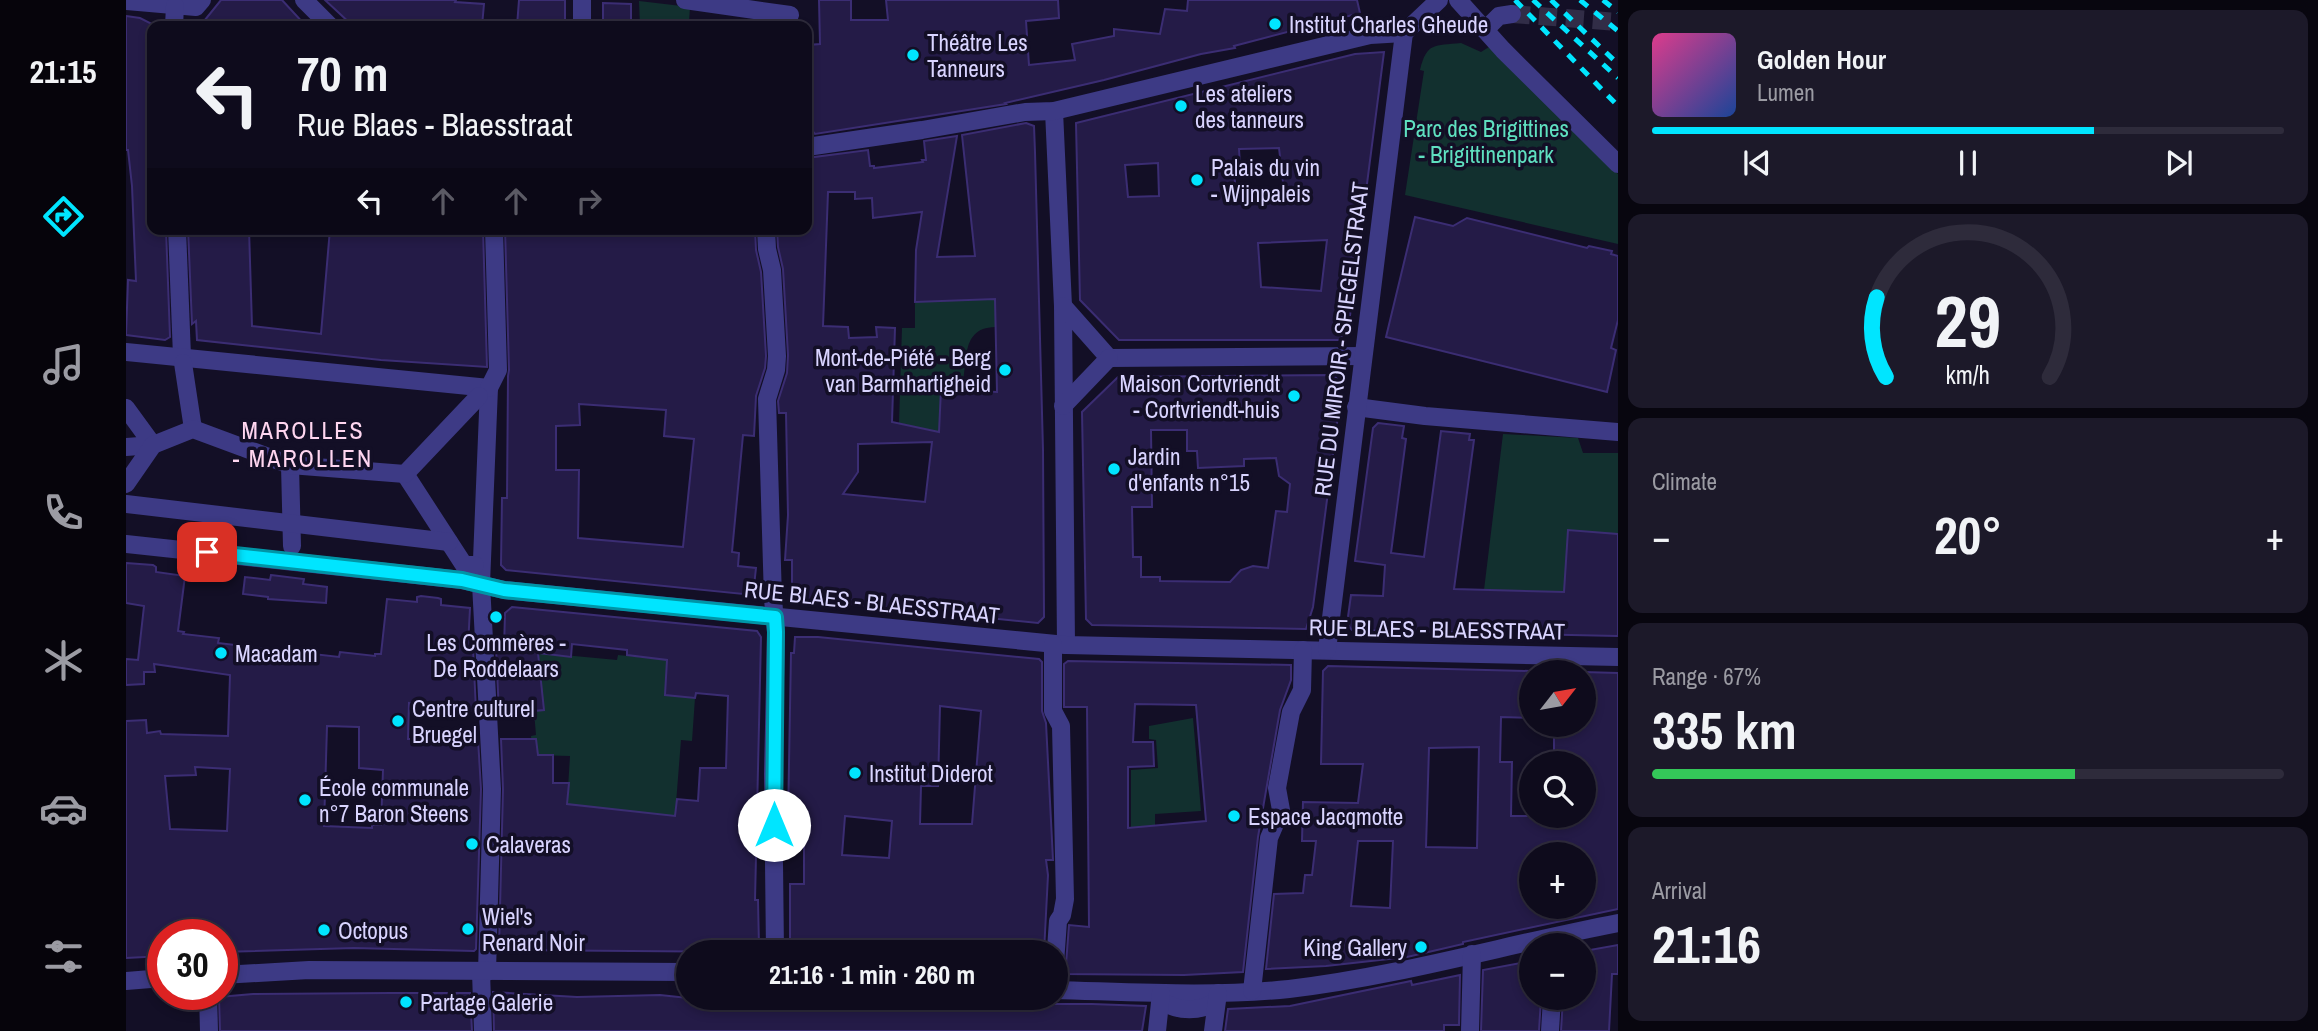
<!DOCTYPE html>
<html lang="en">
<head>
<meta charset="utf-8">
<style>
	body { margin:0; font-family:"Archivo Narrow",sans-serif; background:#1c1929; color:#f1f3f6; height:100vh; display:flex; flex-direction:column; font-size:26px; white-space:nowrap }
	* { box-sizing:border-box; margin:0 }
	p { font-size:23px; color:#9b9ba3 }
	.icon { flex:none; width:38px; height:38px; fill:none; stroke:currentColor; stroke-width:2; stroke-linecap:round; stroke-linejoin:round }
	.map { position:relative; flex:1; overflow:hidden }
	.panel { display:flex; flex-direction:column; gap:10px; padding:10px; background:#08060f; width:700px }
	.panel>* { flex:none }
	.hud { position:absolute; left:21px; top:21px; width:665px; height:214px; border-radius:14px; box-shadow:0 4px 10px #0003,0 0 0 2px #2e2b3b; background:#0e0b1c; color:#f1f3f6; overflow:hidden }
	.needle { width:46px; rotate:59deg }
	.fabs { position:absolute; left:1393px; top:660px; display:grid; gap:14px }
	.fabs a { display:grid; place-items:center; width:77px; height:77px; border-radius:50%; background:#0e0b1c; box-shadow:0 4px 10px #0003,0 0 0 2px #2e2b3b; font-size:35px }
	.speed { position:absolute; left:21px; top:919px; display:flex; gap:14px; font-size:35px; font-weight:700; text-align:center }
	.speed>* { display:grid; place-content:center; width:91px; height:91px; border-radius:50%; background:#0e0b1c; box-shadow:0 4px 10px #0003,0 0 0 2px #2e2b3b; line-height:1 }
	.speed .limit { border:10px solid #d22; background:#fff; color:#111 }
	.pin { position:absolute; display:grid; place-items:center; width:60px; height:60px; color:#fff; margin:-30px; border-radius:14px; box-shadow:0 4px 10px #0006 }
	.me { position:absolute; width:77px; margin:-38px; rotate:0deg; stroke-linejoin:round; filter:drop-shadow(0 0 5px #0008) }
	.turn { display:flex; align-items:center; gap:24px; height:147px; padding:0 35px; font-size:32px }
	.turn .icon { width:91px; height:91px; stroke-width:2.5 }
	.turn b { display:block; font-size:49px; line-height:60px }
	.lanes { display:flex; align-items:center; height:66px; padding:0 35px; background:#0003; justify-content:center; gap:35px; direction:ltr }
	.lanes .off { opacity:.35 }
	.big { font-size:52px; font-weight:700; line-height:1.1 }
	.panel .widget { flex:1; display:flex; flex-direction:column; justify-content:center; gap:10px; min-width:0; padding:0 24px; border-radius:14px; background:#1c1929 }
	.panel .dial { align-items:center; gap:0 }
	.dial svg { height:182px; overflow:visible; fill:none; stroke:#2e2b3b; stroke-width:7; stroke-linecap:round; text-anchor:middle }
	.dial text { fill:#f1f3f6; stroke:none }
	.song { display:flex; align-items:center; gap:21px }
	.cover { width:84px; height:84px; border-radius:10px; background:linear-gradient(135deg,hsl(330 70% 55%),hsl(220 70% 35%)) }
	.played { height:7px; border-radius:4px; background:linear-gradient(90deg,#00e5ff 70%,#2e2b3b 70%) }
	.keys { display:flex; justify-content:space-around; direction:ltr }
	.heat { display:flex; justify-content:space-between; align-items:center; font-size:38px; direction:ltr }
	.charge { height:10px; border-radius:5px; background:linear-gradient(90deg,#34c759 67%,#2e2b3b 0) }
	.trip { position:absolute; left:550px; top:940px; width:392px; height:70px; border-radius:35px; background:#0e0b1c; box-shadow:0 4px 10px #0003,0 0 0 2px #2e2b3b; font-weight:700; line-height:70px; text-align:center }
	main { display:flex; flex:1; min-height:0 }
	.menu { display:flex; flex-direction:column; width:126px; justify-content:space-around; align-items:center; background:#06040b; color:#9b9ba3 }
	.menu .icon { width:49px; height:49px }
	.menu .active { color:#00e5ff }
	.menu b { font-size:32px; color:#f1f3f6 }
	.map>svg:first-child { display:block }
</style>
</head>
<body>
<main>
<nav class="menu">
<b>21:15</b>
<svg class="icon active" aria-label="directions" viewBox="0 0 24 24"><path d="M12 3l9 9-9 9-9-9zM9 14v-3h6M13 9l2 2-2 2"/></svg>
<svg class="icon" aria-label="music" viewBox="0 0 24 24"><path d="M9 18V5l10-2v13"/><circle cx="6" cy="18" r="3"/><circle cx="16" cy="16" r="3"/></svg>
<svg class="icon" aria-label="phone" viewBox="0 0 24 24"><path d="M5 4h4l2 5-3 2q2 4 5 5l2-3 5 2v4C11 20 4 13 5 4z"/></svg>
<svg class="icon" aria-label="climate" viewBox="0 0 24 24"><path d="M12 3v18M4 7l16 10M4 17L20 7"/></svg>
<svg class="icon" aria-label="car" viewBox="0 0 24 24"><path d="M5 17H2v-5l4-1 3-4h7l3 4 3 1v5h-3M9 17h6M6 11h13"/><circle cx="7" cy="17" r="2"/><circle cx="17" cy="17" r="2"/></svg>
<svg class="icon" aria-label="filters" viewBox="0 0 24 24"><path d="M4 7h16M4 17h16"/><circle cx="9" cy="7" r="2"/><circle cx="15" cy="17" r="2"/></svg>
</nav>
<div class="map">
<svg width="1492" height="1031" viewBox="0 0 1492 1031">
	<rect width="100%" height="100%" fill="#130f26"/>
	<!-- green -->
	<g fill="#12302f">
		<path d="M513 1 564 7 563 22 605 21V26H514Z"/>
		<path d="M1335 43 1355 52 1363 47 1492 174V244L1279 195 1298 71 1294 70C1301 42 1308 46 1335 43Z"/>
		<path d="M869 299V327C831 328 844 368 834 392 829 406 820 419 813 432L773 423 776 328H789V302Z"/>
		<path d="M1377 434 1452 438 1457 453H1492V534L1442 531 1438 592 1358 590Z"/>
		<path d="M395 651 491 660 492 655 541 660 539 695 569 698 566 741 555 740 549 816 441 804 444 756 407 755 405 736 410 735 408 711 418 710Z"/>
		<path d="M1067 718 1075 811 1029 814V826L1005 828V770L1032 768 1030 740 1023 739V726Z"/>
	</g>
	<!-- building -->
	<g fill="#241b47" stroke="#3b2d73" stroke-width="2" fill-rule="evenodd">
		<path d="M95 0H156L180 26H74Z"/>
		<path d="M199 0H330L329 2 358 4 356 26H227Z"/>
		<path d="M393 0H439V26H391Z"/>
		<path d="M693 0H725V20H762L760 0H932L933 18 900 21 903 65 949 60 946 44 988 36V29L1034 34 1039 9 1061 11 1062 0H1231L1234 13 1108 46 1109 48 1075 54 978 80 879 103 880 104 689 134 683 127 682 45 694 44Z"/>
		<path d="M477 3 505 4V26H477Z"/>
		<path d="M0 16 14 18 26 24V229H40L44 337 39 340 0 335 2 280 10 281 6 186 2 150H0Z"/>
		<path d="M1258 52 1222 331 1213 340H993L954 300 950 123 1229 54ZM1153 148 1158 191 1110 195 1108 170 1114 165 1113 149ZM1032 163 1033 196 1002 197 999 165ZM1201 240 1195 291 1135 287 1132 243Z"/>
		<path d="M900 123 908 126 909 152 917 450 918 617 912 623 666 598V560H659L662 515 660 413H653L652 401 661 373 662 355 657 269 652 247 651 229H681V158L742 150 744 166H748V168L797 162 796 160H800L798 141 831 136 811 257 849 256 836 135ZM702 192H729V199L746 198 747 218 796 212 790 250 789 302 869 299 871 392 815 389 813 432 766 422 769 328 750 327 751 337 723 338 722 327 697 326ZM806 442 799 502 717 494 732 472V444Z"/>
		<path d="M1289 217 1327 226 1341 218 1461 248 1463 246 1486 251 1485 254 1492 256V320L1485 348 1490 350 1481 392 1260 337Z"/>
		<path d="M62 229H123L126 326 195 334 204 229H357L361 367 255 360 71 340 70 321 66 324Z"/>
		<path d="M379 229H629L630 250 635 272 640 356 639 368 630 396 628 436 617 435 606 552 613 553 612 566 630 568 627 595 380 570 375 565 376 498H381L382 376 383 370ZM453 404 540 410 538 436 568 439 557 547 452 538 453 470H430V426L454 425Z"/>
		<path d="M1208 375 1216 385 1187 607 1180 629 966 625 960 619 956 412 992 377ZM1025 430H1061V451H1071L1072 468 1118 466V459L1150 458 1153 476 1164 484 1161 512 1150 511 1142 568 1127 566 1115 570 1104 582 1034 581V577H1015V557H1007L1006 507H1026Z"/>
		<path d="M1252 423 1278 426 1276 438 1280 439 1265 553 1298 557 1315 431 1344 434 1343 440H1348L1328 589 1438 592 1442 530 1492 534V636L1226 630 1221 624 1225 595 1257 596 1259 565 1229 561 1247 428Z"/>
		<path d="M0 563 27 565 30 567V572L59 576 52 631 58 632 57 634 93 638 92 643 213 657 214 652 249 656V654H255L261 599 291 602V597L295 596 312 598 315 599V605L344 608 342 647H347L350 711 293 703 292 705 283 703 282 739H352L355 789 350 949 348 951 228 948 96 952V934H37V956L0 958V721L20 720 21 733 34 731 35 734 102 736 104 675 28 664 29 672H18V684L0 685V659L12 660 18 606 0 603ZM201 726 233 727V768L257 770 255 825H246V828L198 826ZM69 767 104 769 101 831 44 829 39 776 70 775Z"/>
		<path d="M145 575 178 579 177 584 201 587 200 603 142 599V597L117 594 119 577 144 580Z"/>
		<path d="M386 607 631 631 635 637 629 900H632L633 947 628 952 376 950 373 948 377 789 375 739H410L412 755H427V783H443L441 804 549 816 551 799 572 801 574 768H600L602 696 570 693 569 698 539 695 541 660 501 655V650L446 644 445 657 412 653 418 710 408 711V719L373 714 370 648 378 649 379 613Z"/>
		<path d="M669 637H692L913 659 916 662V711L920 723 927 860H920L922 875 918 952H679L670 951 664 945V884H678V820H662L665 653H668ZM814 706 855 711 846 824H794L795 786H812ZM719 816 766 821 763 858 716 855Z"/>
		<path d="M942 661 1165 665V680L1154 710 1132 837 1117 972 1058 975 937 974 940 964 943 925 963 927 961 707H938V664ZM1009 704 1070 705 1080 821 1002 828V767L1028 766 1027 742H1007Z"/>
		<path d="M1202 666 1405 671V718L1375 717 1374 762H1386L1385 816H1458V763H1428V724H1458V672L1492 673V909L1337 942V944L1281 957 1200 966 1140 969 1148 894 1177 893 1179 875H1186L1190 841H1176L1177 802 1232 803 1237 764H1195L1197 671ZM1353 747 1351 848 1300 847 1303 748ZM1232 841H1267L1264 908 1225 906ZM1405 854H1458V906H1405Z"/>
		<path d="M1492 945V974H1486L1483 1031H1435L1437 998H1458V951Z"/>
		<path d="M1405 961V998H1415L1413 1031H1355L1357 970Z"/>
		<path d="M1334 975 1333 1025H1318V1031H1099L1102 1009 1164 1006 1285 981 1286 985Z"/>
		<path d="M367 992 451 997 534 995 562 998H745L817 1006H925V1004H966L1020 1006 1016 1031H368Z"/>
		<path d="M265 993H344L346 1031H94L93 997 127 994Z"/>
	</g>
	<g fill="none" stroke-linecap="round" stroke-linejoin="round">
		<!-- minor-tunnel -->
		<path stroke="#312d47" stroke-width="18" stroke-dasharray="18 9" stroke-linecap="butt" d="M1386 14 1492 22"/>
		<!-- minor -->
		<g stroke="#3d3a85" stroke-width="18">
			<path d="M178 0 204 26"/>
			<path d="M559 0 664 15"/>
			<path d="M1332 0 1377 50 1492 164"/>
			<path d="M0 1 70 7 76 0"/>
			<path d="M48 26 49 6"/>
			<path d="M456 26V0"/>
			<path d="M1359 30 1373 16 1386 14"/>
			<path d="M928 111 937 306 940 645"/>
			<path d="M681 147 796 130 899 112 928 111 1244 35 1278 33 1313 0"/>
			<path d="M51 229 56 356"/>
			<path d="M640 229 641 249 646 270 651 356 650 370 641 399 647 599 650 632 647 774 649 952"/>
			<path d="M937 306 983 358"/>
			<path d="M0 352 363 388 355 584 366 789 361 972"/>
			<path d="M983 358 1237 356"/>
			<path d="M57 363 67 429"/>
			<path d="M363 388 372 370 368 229"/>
			<path d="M937 406 983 358"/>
			<path d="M1230 407 1299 416 1492 432"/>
			<path d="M0 408 27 445 0 447"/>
			<path d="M164 465 166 546"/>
			<path d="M279 474 338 565H349"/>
			<path d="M0 484 27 445 67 429 164 465 279 474 353 396"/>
			<path d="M0 504 323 542"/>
			<path d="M0 544 336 580 378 590 940 645 1492 657"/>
			<path d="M927 644V711L935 726 939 899 936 915 932 921 929 963"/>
			<path d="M1201 650 1278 33"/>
			<path d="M355 972 357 1031"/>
			<path d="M96 975 183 970 562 972"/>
			<path d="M0 981 37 978"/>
			<path d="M929 990C1007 992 1086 997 1163 989 1274 976 1382 944 1492 923"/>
			<path d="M1126 991 1143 838 1155 810 1151 788 1165 712 1176 690 1177 650"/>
			<path d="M82 994 83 1031"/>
			<path d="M1041 1004C1054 1011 1073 1011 1085 1004"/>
			<path d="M1031 1031 1035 993"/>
			<path d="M1087 1031 1092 993"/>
			<path d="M1344 1031 1346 954"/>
			<path d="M1424 1031 1426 998"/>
		</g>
		<!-- rail -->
		<g stroke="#00e5ff" stroke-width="5" stroke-dasharray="10 9" stroke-linecap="butt">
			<path d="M1389 0 1492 106"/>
			<path d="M1407 0 1492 78"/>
			<path d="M1425 0 1492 64"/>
			<path d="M1454 0 1492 31"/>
			<path d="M1477 0 1492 12"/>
		</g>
	</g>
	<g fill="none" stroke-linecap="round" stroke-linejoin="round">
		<defs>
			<path id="route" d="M81 552 336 580 378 590 649 617 650 632 648 825"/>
		</defs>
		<!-- route casing -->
		<use href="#route" stroke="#0095a6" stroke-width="18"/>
		<!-- route -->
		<use href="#route" stroke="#00e5ff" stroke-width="12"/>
	</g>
	<!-- markers -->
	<g fill="#00e5ff" stroke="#130f26" stroke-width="2.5">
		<circle cx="1149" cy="24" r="7"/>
		<circle cx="787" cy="55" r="7"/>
		<circle cx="1055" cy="106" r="7"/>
		<circle cx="1071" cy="180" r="7"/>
		<circle cx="879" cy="370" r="7"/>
		<circle cx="1168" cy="396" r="7"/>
		<circle cx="988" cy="469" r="7"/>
		<circle cx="370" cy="617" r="7"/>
		<circle cx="95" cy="653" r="7"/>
		<circle cx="272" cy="721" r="7"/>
		<circle cx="729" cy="773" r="7"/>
		<circle cx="179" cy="800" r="7"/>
		<circle cx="1108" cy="816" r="7"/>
		<circle cx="346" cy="844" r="7"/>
		<circle cx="342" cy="929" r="7"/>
		<circle cx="198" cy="930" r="7"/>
		<circle cx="1295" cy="947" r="7"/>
		<circle cx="280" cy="1002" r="7"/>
	</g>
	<g text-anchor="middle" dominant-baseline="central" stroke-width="7" stroke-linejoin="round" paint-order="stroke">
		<!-- poi labels -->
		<g font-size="23" fill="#d9d4ff" stroke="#130f26" text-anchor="start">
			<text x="1163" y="24">Institut Charles Gheude</text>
			<text x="801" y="42">Théâtre Les<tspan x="801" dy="26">Tanneurs</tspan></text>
			<text x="1069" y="93">Les ateliers<tspan x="1069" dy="26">des tanneurs</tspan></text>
			<text x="1085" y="167">Palais du vin<tspan x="1085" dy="26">- Wijnpaleis</tspan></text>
			<text x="865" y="357" text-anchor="end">Mont-de-Piété - Berg<tspan x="865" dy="26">van Barmhartigheid</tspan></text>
			<text x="1154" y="383" text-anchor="end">Maison Cortvriendt<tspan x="1154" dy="26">- Cortvriendt-huis</tspan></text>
			<text x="1002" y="456">Jardin<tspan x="1002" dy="26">d'enfants n°15</tspan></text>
			<text x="370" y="642" text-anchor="middle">Les Commères -<tspan x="370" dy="26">De Roddelaars</tspan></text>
			<text x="109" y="653">Macadam</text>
			<text x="286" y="708">Centre culturel<tspan x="286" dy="26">Bruegel</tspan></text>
			<text x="743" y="773">Institut Diderot</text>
			<text x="193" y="787">École communale<tspan x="193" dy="26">n°7 Baron Steens</tspan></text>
			<text x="1122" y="816">Espace Jacqmotte</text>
			<text x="360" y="844">Calaveras</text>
			<text x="356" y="916">Wiel's<tspan x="356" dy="26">Renard Noir</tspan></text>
			<text x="212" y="930">Octopus</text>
			<text x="1281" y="947" text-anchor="end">King Gallery</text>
			<text x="294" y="1002">Partage Galerie</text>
		</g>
		<!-- park labels -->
		<g font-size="23" fill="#5fe0c0" stroke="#130f26">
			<text x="1360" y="128">Parc des Brigittines<tspan x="1360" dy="26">- Brigittinenpark</tspan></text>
		</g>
		<!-- street labels -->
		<g font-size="23" fill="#d9d4ff" stroke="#130f26">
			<text transform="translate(1215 339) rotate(-83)">RUE DU MIROIR - SPIEGELSTRAAT</text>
			<text transform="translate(746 602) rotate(6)">RUE BLAES - BLAESSTRAAT</text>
			<text transform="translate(1311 629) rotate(1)">RUE BLAES - BLAESSTRAAT</text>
		</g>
		<!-- neighbourhood labels -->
		<g font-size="24" letter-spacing="2" fill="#ffd6f0" stroke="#130f26">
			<text x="177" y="430">MAROLLES<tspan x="177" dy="28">- MAROLLEN</tspan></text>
		</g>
	</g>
</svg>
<div class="fabs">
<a><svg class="needle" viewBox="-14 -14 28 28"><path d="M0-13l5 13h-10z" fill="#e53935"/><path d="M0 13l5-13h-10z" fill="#9b9ba3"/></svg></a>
<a><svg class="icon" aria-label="search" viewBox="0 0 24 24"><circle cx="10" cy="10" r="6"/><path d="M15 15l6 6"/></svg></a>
<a>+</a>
<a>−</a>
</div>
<div class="speed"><div class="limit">30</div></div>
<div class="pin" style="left:81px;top:552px;background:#d93025"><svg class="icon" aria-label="arrive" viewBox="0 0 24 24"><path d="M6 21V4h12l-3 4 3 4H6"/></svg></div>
<svg class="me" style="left:648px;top:825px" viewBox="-20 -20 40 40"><circle r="19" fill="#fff"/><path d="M0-13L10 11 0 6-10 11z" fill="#00e5ff"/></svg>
<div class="trip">21:16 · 1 min · 260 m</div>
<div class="hud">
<div class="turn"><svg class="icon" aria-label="left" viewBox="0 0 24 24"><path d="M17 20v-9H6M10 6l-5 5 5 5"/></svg><div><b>70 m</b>Rue Blaes - Blaesstraat</div></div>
<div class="lanes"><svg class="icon" aria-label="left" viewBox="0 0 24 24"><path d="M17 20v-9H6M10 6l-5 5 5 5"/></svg><svg class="icon off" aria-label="ahead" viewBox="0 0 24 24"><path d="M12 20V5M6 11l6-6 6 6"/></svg><svg class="icon off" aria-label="ahead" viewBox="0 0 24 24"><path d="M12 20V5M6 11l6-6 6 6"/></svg><svg class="icon off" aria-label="right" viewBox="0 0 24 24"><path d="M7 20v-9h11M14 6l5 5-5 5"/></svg></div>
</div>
</div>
<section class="panel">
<div class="widget">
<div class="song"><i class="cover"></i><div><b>Golden Hour</b><p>Lumen</p></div></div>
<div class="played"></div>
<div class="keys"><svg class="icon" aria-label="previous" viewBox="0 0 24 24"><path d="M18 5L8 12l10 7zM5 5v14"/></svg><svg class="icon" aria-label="pause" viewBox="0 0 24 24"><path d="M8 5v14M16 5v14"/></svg><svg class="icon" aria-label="next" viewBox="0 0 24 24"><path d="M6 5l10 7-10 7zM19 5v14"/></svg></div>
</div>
<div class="widget dial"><svg viewBox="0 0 100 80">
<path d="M14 69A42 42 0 1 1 86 69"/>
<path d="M14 69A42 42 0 0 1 10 34" stroke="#00e5ff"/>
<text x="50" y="56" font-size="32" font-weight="700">29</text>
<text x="50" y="72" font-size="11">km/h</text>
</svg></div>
<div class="widget"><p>Climate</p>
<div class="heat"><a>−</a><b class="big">20°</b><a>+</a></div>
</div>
<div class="widget"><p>Range · 67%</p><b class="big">335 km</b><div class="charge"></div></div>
<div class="widget"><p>Arrival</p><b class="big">21:16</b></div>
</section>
</main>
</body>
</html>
